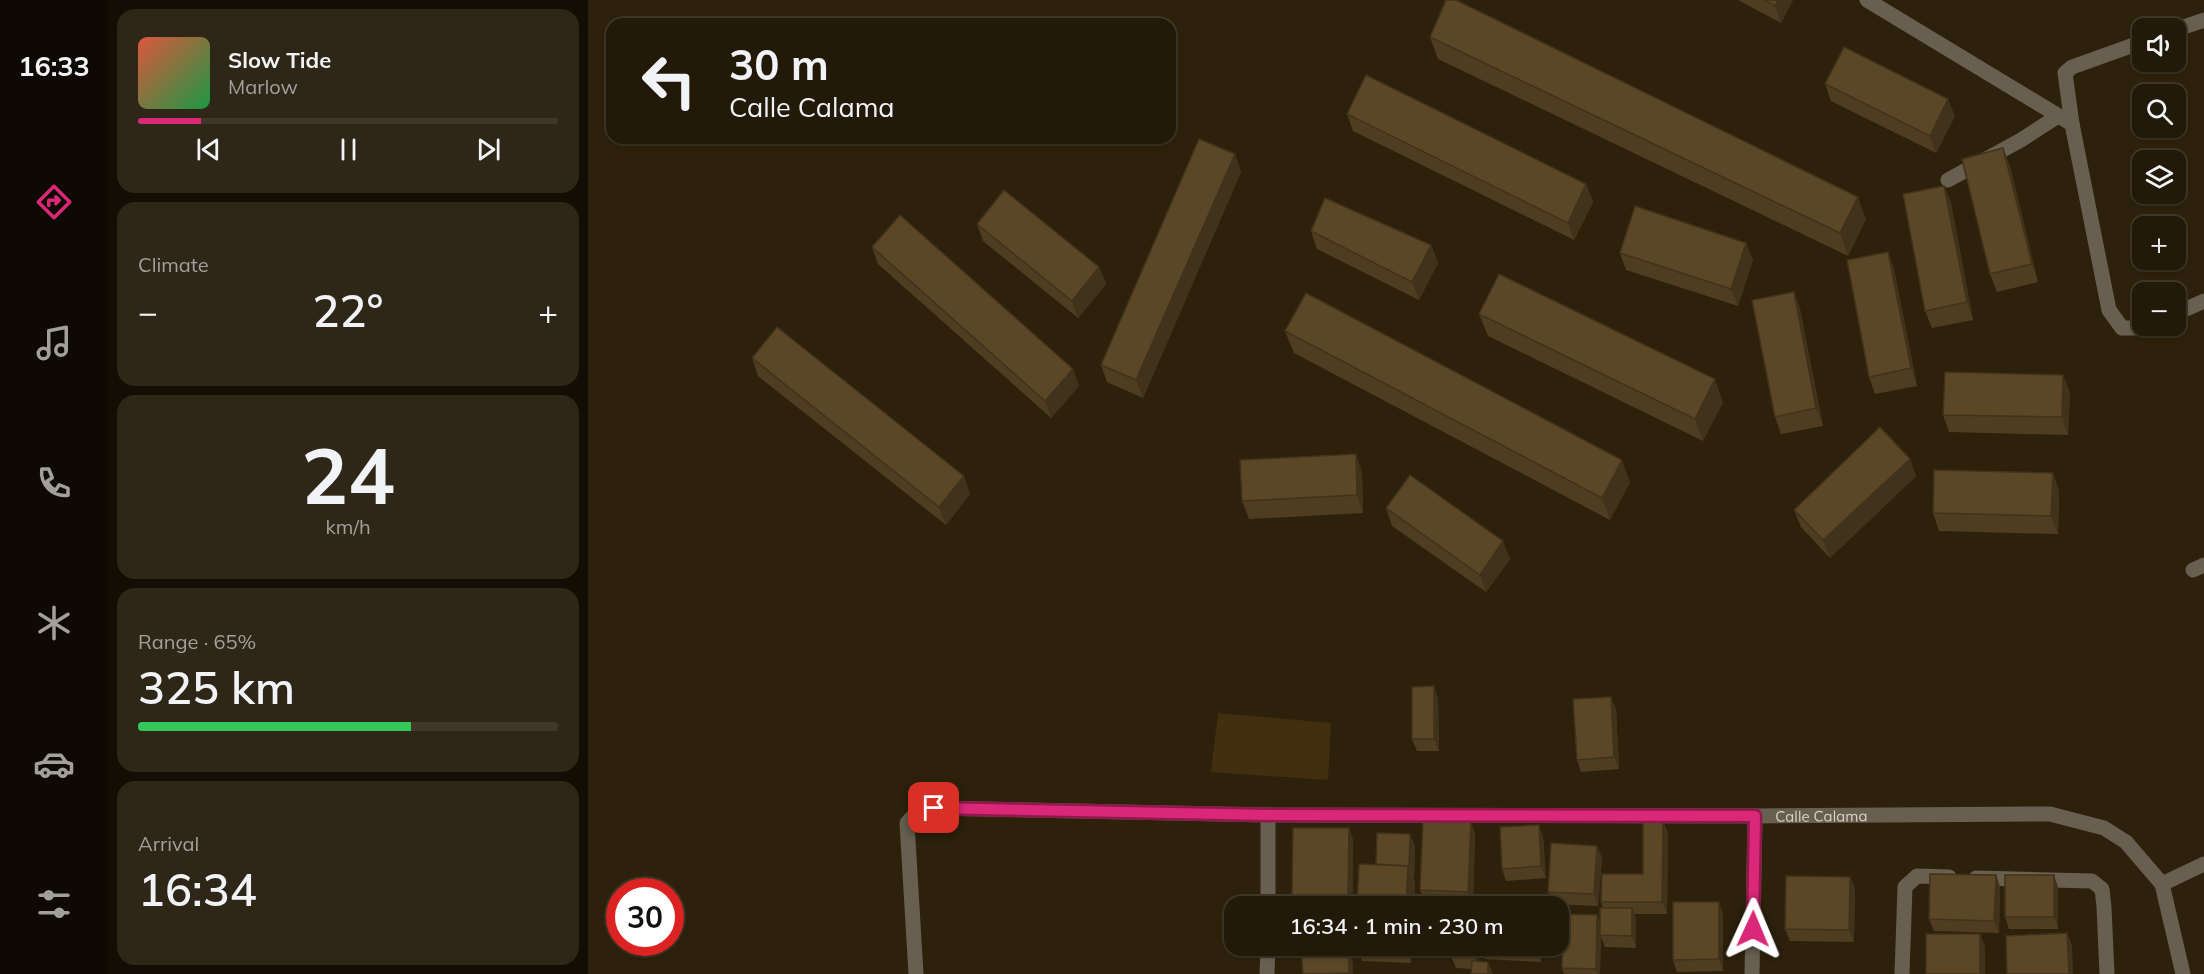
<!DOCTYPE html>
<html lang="en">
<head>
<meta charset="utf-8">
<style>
	body { margin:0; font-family:Mulish,sans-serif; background:#2e2616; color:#f1f3f6; height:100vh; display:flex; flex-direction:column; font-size:22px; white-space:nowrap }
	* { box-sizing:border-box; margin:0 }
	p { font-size:20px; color:#a2a09c }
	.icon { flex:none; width:33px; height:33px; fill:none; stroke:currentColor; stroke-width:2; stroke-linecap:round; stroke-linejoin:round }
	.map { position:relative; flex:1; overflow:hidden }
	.drawer { display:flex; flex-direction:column; gap:9px; padding:9px; background:#130e04; width:480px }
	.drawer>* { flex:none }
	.top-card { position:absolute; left:18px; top:18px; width:570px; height:126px; border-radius:18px; box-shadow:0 2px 4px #0004,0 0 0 2px #3f3829; background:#221908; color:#f1f3f6; overflow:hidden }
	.controls { position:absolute; left:1544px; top:18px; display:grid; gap:12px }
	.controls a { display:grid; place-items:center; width:54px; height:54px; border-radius:12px; background:#221908; box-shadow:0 2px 4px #0004,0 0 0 2px #3f3829; font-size:30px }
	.speed { position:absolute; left:18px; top:878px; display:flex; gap:12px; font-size:30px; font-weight:700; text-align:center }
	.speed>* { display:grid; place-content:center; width:78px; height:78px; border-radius:50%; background:#221908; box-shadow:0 2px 4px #0004,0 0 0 2px #3f3829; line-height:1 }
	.speed .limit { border:9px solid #d22; background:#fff; color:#111 }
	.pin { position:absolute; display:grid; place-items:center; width:51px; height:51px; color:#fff; margin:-26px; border-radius:12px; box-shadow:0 3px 9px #0006 }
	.me { position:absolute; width:66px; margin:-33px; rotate:1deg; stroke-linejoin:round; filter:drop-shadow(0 0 4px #0008) }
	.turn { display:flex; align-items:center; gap:21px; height:126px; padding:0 24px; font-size:27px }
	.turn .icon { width:78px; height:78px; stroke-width:2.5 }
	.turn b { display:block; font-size:42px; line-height:51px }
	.big { font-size:45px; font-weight:600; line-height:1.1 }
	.drawer .card { flex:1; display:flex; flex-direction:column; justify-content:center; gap:9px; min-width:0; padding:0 21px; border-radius:18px; background:#2e2616 }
	.drawer .dial { align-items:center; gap:0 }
	.dial b { font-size:78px; line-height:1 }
	.song { display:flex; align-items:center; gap:18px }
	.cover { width:72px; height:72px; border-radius:9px; background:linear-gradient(135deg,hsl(10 70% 55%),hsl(140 70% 35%)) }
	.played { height:6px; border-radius:3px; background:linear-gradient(90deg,#db2777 15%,#3f3829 15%) }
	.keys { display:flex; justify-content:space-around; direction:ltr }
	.heat { display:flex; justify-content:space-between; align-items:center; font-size:33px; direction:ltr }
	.charge { height:9px; border-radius:4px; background:linear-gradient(90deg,#34c759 65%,#3f3829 0) }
	.trip { position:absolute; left:636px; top:896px; width:345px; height:60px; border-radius:18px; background:#221908; box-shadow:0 2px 4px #0004,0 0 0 2px #3f3829; font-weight:600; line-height:60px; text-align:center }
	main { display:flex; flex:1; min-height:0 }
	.tabs { display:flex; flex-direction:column; width:108px; justify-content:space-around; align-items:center; background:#0e0a03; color:#a2a09c }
	.tabs .icon { width:42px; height:42px }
	.tabs .current { color:#db2777 }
	.tabs b { font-size:27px; color:#f1f3f6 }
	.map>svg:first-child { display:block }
</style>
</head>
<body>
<main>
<nav class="tabs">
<b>16:33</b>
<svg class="icon current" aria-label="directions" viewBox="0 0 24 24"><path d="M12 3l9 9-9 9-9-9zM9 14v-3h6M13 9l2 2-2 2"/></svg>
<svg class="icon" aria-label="music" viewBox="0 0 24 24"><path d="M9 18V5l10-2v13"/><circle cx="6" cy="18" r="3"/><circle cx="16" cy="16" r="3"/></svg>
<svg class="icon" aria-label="phone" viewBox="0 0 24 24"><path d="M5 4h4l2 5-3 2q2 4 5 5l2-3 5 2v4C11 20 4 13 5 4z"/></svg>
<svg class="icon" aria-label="climate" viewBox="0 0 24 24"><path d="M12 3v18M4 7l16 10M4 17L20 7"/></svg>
<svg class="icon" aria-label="car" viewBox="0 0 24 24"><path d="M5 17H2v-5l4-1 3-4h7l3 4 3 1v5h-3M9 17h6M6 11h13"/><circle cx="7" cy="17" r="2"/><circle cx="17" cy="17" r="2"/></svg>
<svg class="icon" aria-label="filters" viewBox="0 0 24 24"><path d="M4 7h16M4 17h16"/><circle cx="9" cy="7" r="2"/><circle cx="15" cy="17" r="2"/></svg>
</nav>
<section class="drawer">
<div class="card">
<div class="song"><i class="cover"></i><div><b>Slow Tide</b><p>Marlow</p></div></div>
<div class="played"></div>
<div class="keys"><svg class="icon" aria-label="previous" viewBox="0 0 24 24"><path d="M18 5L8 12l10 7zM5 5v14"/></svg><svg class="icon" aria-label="pause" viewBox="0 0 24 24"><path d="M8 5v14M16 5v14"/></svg><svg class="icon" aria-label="next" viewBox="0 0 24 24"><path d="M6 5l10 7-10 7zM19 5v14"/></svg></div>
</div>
<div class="card"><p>Climate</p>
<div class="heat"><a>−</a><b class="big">22°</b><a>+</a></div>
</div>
<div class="card dial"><b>24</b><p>km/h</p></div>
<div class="card"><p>Range · 65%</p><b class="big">325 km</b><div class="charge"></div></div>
<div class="card"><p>Arrival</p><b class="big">16:34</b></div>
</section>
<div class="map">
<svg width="1616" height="974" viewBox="0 0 1616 974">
	<rect width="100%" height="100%" fill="#2d210b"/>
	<!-- green -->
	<path fill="#412f0f" d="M630 713 743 723 740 780 623 772Z"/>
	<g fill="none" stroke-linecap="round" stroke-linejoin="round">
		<!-- lane -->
		<path stroke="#685f51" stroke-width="15" d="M1360 180 1433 140 1470 116"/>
		<!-- street -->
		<g stroke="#685f51" stroke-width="15">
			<path d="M1279 0 1484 124"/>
			<path d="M1587 30 1616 20"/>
			<path d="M1554 42 1484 67 1477 73 1484 124 1521 310 1534 328H1553L1559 326"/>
			<path d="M1587 314 1616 301"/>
			<path d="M1605 570 1616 565"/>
			<path d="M1388 878 1504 881 1514 889 1516 907 1519 974"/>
			<path d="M1574 884 1616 864"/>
			<path d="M680 906V815"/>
			<path id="s1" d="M328 974 319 823 329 812 346 808 680 815 1167 816 1462 814 1516 828 1538 842 1574 884 1595 974"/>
			<path d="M679 974 680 945"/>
			<path d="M1164 974 1167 816"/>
			<path d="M1314 974 1317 887 1329 876 1361 877"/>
		</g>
	</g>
	<!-- wall -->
	<g fill="#4e3d21">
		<path d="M1150 0H1205L1193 23Z"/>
		<path d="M842 37 1278 219 1260 256 850 59Z"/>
		<path d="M1237 84 1367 116 1348 153 1243 101Z"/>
		<path d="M759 114 998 184 1005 202 986 240 765 131Z"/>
		<path d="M1415 148 1422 166 1450 282 1409 292 1402 274Z"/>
		<path d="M647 154 653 172 555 398 519 382 513 365Z"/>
		<path d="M1356 186 1363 203 1385 320 1344 328 1337 311Z"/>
		<path d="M389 224 511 267 518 284 490 318 395 241Z"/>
		<path d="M723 231 843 245 850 263 831 300 729 249Z"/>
		<path d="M284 247 485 369 491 386 463 418 290 264Z"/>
		<path d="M1032 253 1165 260 1150 306 1038 270Z"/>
		<path d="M1306 269 1329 386 1287 394 1281 377Z"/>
		<path d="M1206 292 1212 309 1235 426 1193 434 1187 417Z"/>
		<path d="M891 314 1135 402 1115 441 900 336Z"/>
		<path d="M697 331 1042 482 1022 520 706 353Z"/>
		<path d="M164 358 382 494 358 525 170 376Z"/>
		<path d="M1482 392 1480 435 1361 432 1355 415Z"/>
		<path d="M1322 459 1328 476 1242 558 1213 527 1206 510Z"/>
		<path d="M774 472 775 513 661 519 654 501Z"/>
		<path d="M1465 473 1471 491 1470 534 1351 531 1345 513Z"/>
		<path d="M798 508 922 559 898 592 804 526Z"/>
		<path d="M850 698 851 751H829L824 739Z"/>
		<path d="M1028 709 1031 769 993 772 989 760Z"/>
		<path d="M1075 821 1080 833 1079 914H1046L1048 920V948L1017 947 1013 937 1012 974H976L974 968 1012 925 1015 908 1013 902 1055 874Z"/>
		<path d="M761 828 765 840V906H707L704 898Z"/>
		<path d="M887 833 885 904 837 902 832 890Z"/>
		<path d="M955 837 958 878 918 881 914 869Z"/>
		<path d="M827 846 826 878H825L827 883 826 906H769L788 864Z"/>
		<path d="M1009 846 1014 858 1010 906 964 904 960 892Z"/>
		<path d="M1408 875 1412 887 1411 933 1346 931 1341 919Z"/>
		<path d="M1262 877 1267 889 1266 942 1202 941 1197 929Z"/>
		<path d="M1470 887V929H1421L1417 917Z"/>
		<path d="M1135 914V971L1089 972 1085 960Z"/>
		<path d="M768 945H824L823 963 774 961Z"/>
		<path d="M864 945H891L890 961 884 969 868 968 863 956Z"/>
		<path d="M893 945H954L953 962 897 959Z"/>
	</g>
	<!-- shaded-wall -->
	<g fill="#40321b">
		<path d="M1190 0H1205L1193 23 1187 6Z"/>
		<path d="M1360 99 1367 116 1348 153 1342 136Z"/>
		<path d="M1415 148 1422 166 1450 282 1444 264Z"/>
		<path d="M647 154 653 172 555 398 548 380Z"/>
		<path d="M998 184 1005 202 986 240 980 223Z"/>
		<path d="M1356 186 1363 203 1385 320 1379 302Z"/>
		<path d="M1270 197 1278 219 1260 256 1252 233Z"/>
		<path d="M1158 243 1165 260 1150 306 1143 289Z"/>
		<path d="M843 245 850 263 831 300 824 282Z"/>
		<path d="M1300 252 1306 269 1329 386 1323 368Z"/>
		<path d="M511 267 518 284 490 318 484 301Z"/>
		<path d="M1206 292 1212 309 1235 426 1228 408Z"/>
		<path d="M485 369 491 386 463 418 457 401Z"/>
		<path d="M1475 375 1482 392 1480 435 1474 417Z"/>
		<path d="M1127 379 1135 402 1115 441 1107 419Z"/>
		<path d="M768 454 774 472 775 513 769 495Z"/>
		<path d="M1322 459 1328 476 1242 558 1235 540Z"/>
		<path d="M1034 460 1042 482 1022 520 1014 498Z"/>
		<path d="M1465 473 1471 491 1470 534 1463 516Z"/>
		<path d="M376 476 382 494 358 525 351 507Z"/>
		<path d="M915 541 922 559 898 592 892 575Z"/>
		<path d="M846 686 850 698 851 751 846 739Z"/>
		<path d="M1023 697 1028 709 1031 769 1026 757Z"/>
		<path d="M883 821 887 833 885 904 880 892Z"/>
		<path d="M1075 821 1080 833 1079 914 1074 902Z"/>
		<path d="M951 825 955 837 958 878 953 866Z"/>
		<path d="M761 828 765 840V906H764L760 897Z"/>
		<path d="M822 834 827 846 826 878 821 866Z"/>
		<path d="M1009 846 1014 858 1010 906 1006 894Z"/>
		<path d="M820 866 827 883 826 906H818Z"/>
		<path d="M1408 875 1412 887 1411 933 1406 921Z"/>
		<path d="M1466 875 1470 887V929L1466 917Z"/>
		<path d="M1262 877 1267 889 1266 942 1261 930Z"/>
		<path d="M1131 902 1135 914V971L1131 959Z"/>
		<path d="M1044 908 1048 920V948L1044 936Z"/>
		<path d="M1009 915 1013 927 1012 974H1010L1008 969Z"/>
		<path d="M1479 933 1484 945 1485 974H1481Z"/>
		<path d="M1392 934 1397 946V974H1392Z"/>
		<path d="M760 945H764L765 974H761Z"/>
		<path d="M817 945H824L823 963Z"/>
		<path d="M886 945H891L890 969 886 957Z"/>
		<path d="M949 945H954L953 962 949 950Z"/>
		<path d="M900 962 905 974H900Z"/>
	</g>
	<!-- building -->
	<g fill="#5b4726" stroke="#40321b" stroke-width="1.5">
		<path d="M858 0H868L1270 197 1252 233 842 37Z"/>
		<path d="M1176 0H1190L1187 6Z"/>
		<path d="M1256 47 1360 99 1342 136 1237 84Z"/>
		<path d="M778 75 998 184 980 223 759 114Z"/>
		<path d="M611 139 647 154 548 380 513 365Z"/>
		<path d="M1415 148 1444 264 1402 274 1374 159Z"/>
		<path d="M1356 186 1379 302 1337 311 1315 194Z"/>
		<path d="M416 190 511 267 484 301 389 224Z"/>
		<path d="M737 198 843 245 824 282 723 231Z"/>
		<path d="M1047 206 1158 243 1143 289 1032 253Z"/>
		<path d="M312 215 485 369 457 401 284 247Z"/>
		<path d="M1300 252 1323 368 1281 377 1259 260Z"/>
		<path d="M911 274 1127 379 1107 419 891 314Z"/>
		<path d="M1206 292 1228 408 1187 417 1164 300Z"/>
		<path d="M718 293 1034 460 1014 498 697 331Z"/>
		<path d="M189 327 376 476 351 507 164 358Z"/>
		<path d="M1357 372 1475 375 1474 417 1355 415Z"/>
		<path d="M1292 427 1322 459 1235 540 1206 510Z"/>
		<path d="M768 454 769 495 654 501 652 460Z"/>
		<path d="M1346 470 1465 473 1463 516 1345 513Z"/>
		<path d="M822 475 915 541 892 575 798 508Z"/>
		<path d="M846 686V739H824V687Z"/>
		<path d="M1023 697 1026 757 989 760 985 699Z"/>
		<path d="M835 819 883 821 880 892 832 890Z"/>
		<path d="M1055 821H1075L1074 902H1013L1014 874H1055Z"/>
		<path d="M951 825 953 866 914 869 912 827Z"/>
		<path d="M705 828H761L760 897 704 898Z"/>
		<path d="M789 833 822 834 821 866 788 864Z"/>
		<path d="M963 843 1009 846 1006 894 960 892Z"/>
		<path d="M771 864 820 866 818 906H769Z"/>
		<path d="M1342 874 1408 875 1406 921 1341 919Z"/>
		<rect x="1417" y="875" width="49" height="42"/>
		<path d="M1198 876 1262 877 1261 930 1197 929Z"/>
		<path d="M1085 902H1131V959L1085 960Z"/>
		<path d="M1012 908H1044V936L1012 935Z"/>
		<path d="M975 914 1009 915 1008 969 974 968Z"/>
		<path d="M1479 933 1481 974H1419L1418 936Z"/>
		<rect x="1338" y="934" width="54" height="40"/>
		<path d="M713 945H760L761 973 715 974Z"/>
		<path d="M864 945H886V957L863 956Z"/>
		<path d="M893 945H949V950L893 947Z"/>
		<path d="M884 961 900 962V974H883Z"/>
	</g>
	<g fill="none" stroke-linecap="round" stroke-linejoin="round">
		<defs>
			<path id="route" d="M346 808 680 815 1167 816 1165 929"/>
		</defs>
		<!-- route casing -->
		<use href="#route" stroke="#8e194d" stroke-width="15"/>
		<!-- route -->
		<use href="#route" stroke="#db2777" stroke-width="10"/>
	</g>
	<g text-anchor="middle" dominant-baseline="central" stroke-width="6" stroke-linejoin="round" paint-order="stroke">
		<!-- street labels -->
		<g font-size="15" fill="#d9d1c4" stroke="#2d210b">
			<text stroke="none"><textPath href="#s1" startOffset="1071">Calle Calama</textPath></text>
		</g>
	</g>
</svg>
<div class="controls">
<a><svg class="icon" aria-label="sound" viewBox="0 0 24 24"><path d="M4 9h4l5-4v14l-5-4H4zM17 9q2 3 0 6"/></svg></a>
<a><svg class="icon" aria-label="search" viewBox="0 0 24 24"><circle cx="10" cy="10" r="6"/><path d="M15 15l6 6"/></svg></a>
<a><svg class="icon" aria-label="layers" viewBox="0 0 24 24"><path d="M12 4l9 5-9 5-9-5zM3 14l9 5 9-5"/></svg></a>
<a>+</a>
<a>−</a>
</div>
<div class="speed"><div class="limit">30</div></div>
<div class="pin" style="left:346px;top:808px;background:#d93025"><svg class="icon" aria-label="arrive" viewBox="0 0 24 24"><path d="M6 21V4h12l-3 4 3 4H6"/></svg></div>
<svg class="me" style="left:1165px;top:929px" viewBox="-20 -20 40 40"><path d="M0-17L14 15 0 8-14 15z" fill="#db2777" stroke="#fff" stroke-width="4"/></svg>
<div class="trip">16:34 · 1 min · 230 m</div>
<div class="top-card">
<div class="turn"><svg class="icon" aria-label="left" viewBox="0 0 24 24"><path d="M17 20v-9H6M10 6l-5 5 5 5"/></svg><div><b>30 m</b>Calle Calama</div></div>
</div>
</div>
</main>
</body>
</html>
